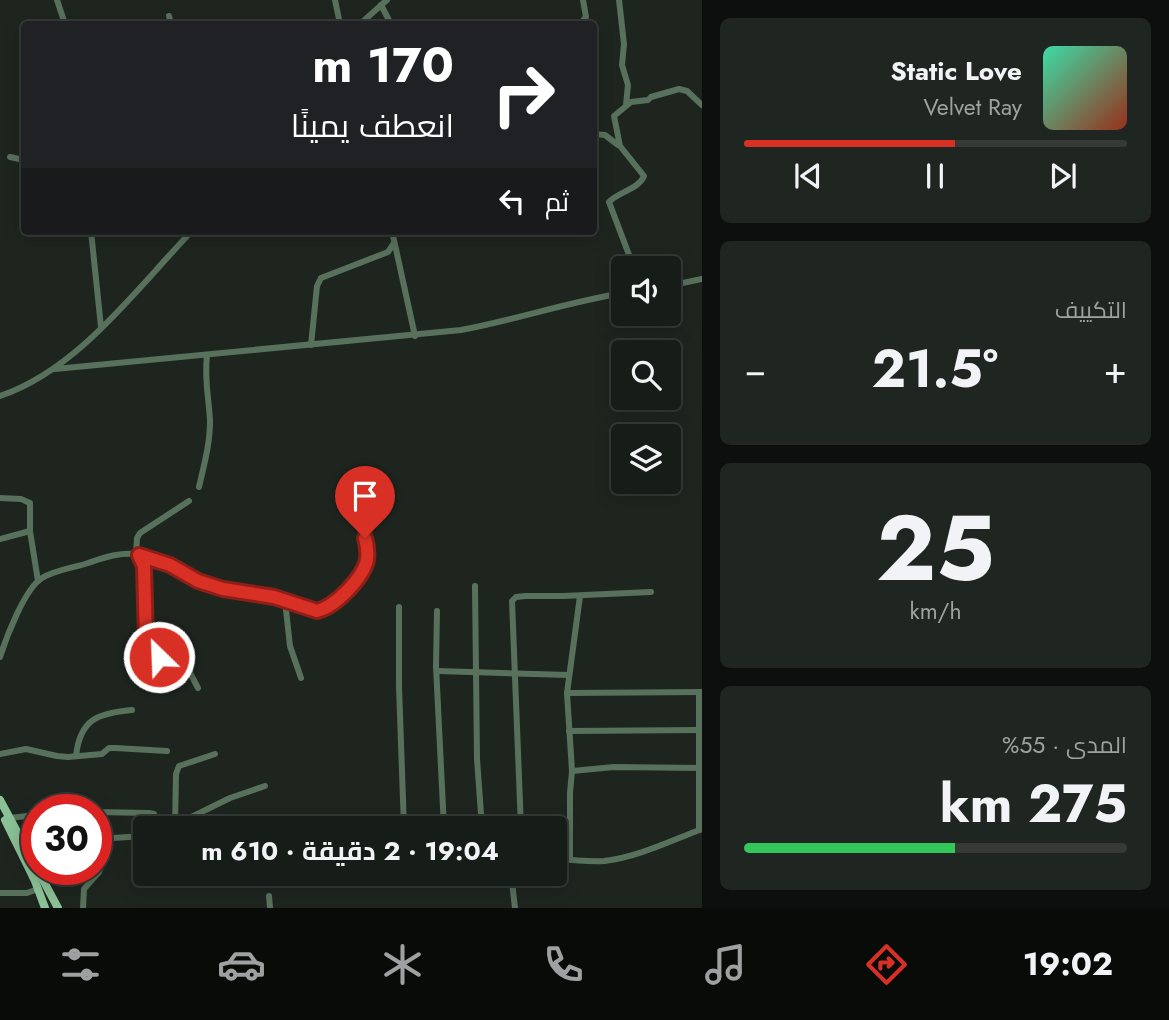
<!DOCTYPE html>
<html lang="ar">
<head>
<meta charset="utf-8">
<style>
	body { margin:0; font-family:Jost,Cairo,sans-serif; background:#1f2520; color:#f1f3f6; direction:rtl; height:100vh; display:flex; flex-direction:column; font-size:26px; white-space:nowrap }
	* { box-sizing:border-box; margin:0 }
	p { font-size:23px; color:#9ea1a1 }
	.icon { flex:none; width:38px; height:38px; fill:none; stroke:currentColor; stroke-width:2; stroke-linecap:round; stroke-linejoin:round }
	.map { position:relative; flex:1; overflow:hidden; direction:ltr }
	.sheet { display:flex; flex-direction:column; gap:18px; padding:18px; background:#0c0f0d; width:467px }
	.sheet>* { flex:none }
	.top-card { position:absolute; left:21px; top:21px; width:576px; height:214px; border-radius:7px; box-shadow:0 4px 18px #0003,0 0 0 2px #353a36; direction:rtl; background:#202124; color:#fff; overflow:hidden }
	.controls { position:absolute; left:611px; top:256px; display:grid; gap:14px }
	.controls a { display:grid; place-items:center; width:70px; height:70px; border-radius:7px; background:#161c17; box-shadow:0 4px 18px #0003,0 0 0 2px #353a36; font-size:35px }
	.speed { position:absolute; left:21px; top:794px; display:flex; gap:14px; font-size:35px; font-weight:700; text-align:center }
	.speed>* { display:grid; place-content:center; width:91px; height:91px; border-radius:50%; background:#161c17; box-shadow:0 4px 18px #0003,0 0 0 2px #353a36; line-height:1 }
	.speed .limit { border:10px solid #d22; background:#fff; color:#111 }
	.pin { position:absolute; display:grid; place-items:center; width:60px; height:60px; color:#fff; margin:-72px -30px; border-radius:50% 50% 50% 0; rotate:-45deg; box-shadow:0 0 7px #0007 }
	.pin .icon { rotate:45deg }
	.me { position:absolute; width:77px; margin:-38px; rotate:336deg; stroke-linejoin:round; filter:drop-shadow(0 0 5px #0008) }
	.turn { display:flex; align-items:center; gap:24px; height:147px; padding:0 28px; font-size:32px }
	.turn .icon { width:91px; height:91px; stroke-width:2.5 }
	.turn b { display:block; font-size:49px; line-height:60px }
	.then { display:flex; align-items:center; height:66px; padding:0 28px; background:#0003; gap:14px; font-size:26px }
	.big { font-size:52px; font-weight:700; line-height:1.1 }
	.sheet .tile { flex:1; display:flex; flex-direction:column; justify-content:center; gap:10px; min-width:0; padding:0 24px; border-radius:10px; background:#1f2520 }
	.sheet .dial { align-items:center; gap:0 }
	.dial b { font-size:91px; line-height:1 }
	.song { display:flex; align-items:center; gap:21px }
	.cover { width:84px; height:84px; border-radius:10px; background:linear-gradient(135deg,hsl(160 70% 55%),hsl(10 70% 35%)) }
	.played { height:7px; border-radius:4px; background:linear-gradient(90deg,#d93025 55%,#353a36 55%) }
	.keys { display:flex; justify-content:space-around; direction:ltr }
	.heat { display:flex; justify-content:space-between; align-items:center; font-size:38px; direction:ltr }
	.charge { height:10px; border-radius:5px; background:linear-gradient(90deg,#34c759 55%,#353a36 0) }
	.trip { position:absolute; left:133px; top:816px; width:434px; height:70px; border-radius:7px; background:#161c17; box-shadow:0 4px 18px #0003,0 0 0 2px #353a36; font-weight:700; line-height:70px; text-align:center; direction:rtl }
	.tab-bar { display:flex; height:112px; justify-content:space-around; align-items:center; background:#090b09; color:#9ea1a1 }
	.tab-bar .icon { width:49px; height:49px }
	.tab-bar .active { color:#d93025 }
	.tab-bar b { font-size:32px; color:#f1f3f6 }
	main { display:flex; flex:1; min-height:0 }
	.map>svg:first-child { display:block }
</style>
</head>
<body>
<main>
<section class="sheet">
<div class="tile">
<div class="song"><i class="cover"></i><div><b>Static Love</b><p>Velvet Ray</p></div></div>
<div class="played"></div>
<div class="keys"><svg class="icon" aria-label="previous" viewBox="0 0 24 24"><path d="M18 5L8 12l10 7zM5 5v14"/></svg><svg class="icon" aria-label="pause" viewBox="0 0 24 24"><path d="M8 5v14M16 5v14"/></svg><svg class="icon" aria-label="next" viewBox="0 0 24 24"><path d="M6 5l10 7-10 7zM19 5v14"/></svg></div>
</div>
<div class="tile"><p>التكييف</p>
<div class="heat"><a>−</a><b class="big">21.5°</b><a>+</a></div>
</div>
<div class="tile dial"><b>25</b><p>km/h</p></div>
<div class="tile"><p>المدى · 55%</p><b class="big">275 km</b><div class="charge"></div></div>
</section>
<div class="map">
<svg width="702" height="908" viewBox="0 0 702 908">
	<rect width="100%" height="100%" fill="#1e251f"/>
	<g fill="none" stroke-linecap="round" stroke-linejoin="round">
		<!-- minor -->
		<g stroke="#58715c" stroke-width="6">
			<path d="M57 0 65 24"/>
			<path d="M335 0 340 24"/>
			<path d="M619 0 624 44 622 65 628 85 626 105"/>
			<path d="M381 5 391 24"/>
			<path d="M169 16 171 24"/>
			<path d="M360 24 387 0"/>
			<path d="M580 24 586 17 583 0"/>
			<path d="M593 134 605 135 618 145"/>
			<path d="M10 157 24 160"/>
			<path d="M91 231 101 327"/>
			<path d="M392 231 415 336"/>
			<path d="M634 268 609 202C618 192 639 189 644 176L620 146 614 116 631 102 648 100 651 97 679 89 687 91 702 105"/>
			<path d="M668 286 702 279"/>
			<path d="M311 345 317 286 321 278 388 252 394 243"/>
			<path d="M55 369 461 330C515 320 568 302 623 293"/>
			<path d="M0 396C79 369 135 290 192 231"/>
			<path d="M199 487C204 465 210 444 210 421 209 398 204 381 207 355"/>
			<path d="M0 498 21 499 30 503V531L38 581"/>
			<path d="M0 539 30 531"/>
			<path d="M136 554 137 538 140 533 189 501"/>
			<path d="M140 555 144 566 147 641 154 648 162 661 168 664 188 669 198 688"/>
			<path d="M475 586 477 759 482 828"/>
			<path d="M285 601 290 646 301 678"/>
			<path d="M399 607V686L404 828"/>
			<path d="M437 611 436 666 444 828"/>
			<path d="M0 657C6 638 25 588 42 578 55 570 73 568 88 563 103 558 122 551 139 555 169 562 193 580 222 589 239 594 257 593 274 597 288 601 306 614 320 611 330 609 339 599 345 592 353 584 363 573 366 562 375 526 323 508 371 473"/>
			<path d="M437 671 569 675"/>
			<path d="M567 693 702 692"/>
			<path d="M569 731 700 730"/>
			<path d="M0 754 26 749 57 756 68 757 102 754 109 748H115L167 751"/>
			<path d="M76 756C80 719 98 713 132 710"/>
			<path d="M572 771 614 767 702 768"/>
			<path d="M96 812 149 813 154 814 160 828"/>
			<path d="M9 818 37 815"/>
			<path d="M175 826 176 774 179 766 215 754"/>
			<path d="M169 828 230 798 265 786"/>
			<path d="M521 828 512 601 516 597 525 596H563L651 592"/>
			<path d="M699 830V692"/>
			<path d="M96 839 145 836"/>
			<path d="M555 858C571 860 587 862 604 861 638 857 670 841 702 829"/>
			<path d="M570 860V793L572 771 567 693 580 596"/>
			<path d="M511 873 515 908"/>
			<path d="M0 893H27L38 889"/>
			<path d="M269 896 270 908"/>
			<path d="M83 908 84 889 99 872 102 863 99 839"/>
		</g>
		<!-- major -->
		<g stroke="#8bc196" stroke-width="8">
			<path d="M0 800 58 908"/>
			<path d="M5 820 35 881 45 908"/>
		</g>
	</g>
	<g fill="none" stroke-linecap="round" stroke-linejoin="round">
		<defs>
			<path id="route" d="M159 657 146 639 144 566 139 555 170 565 198 581 223 589 274 597 317 611C335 607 363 578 367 560 368 552 367 545 365 538"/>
		</defs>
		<!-- route casing -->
		<use href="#route" stroke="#8d1f18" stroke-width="18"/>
		<!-- route -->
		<use href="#route" stroke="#d93025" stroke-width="12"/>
	</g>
</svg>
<div class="controls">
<a><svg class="icon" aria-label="sound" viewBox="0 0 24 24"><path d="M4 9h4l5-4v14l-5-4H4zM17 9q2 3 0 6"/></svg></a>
<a><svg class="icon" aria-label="search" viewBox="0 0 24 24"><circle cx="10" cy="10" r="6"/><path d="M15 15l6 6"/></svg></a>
<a><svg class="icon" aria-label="layers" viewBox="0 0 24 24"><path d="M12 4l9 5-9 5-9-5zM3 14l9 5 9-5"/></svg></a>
</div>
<div class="speed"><div class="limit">30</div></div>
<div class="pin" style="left:365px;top:538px;background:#d93025"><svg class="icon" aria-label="arrive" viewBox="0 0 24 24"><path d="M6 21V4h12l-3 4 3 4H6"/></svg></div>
<svg class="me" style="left:159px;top:657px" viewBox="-20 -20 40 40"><circle r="17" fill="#d93025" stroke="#fff" stroke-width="3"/><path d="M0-11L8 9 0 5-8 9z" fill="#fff"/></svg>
<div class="trip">19:04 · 2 دقيقة · 610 m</div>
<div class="top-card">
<div class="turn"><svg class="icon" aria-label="right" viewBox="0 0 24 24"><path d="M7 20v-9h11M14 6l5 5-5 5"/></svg><div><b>170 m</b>انعطف يمينًا</div></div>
<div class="then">ثم<svg class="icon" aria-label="left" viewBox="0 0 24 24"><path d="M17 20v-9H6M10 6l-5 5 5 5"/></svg></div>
</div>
</div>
</main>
<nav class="tab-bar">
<b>19:02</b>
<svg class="icon active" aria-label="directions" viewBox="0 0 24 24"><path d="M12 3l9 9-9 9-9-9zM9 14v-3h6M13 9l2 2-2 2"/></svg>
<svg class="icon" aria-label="music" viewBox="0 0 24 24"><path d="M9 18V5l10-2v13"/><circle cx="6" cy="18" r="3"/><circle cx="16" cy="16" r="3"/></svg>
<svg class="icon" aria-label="phone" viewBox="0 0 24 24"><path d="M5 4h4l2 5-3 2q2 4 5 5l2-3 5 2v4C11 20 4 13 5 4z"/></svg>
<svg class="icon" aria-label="climate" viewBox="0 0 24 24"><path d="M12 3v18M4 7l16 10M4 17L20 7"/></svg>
<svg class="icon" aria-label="car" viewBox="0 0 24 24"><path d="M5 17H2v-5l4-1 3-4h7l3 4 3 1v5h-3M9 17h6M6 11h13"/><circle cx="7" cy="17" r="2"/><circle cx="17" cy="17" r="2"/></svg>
<svg class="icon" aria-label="filters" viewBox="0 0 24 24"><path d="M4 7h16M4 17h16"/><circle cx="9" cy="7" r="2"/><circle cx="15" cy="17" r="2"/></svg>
</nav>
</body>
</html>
